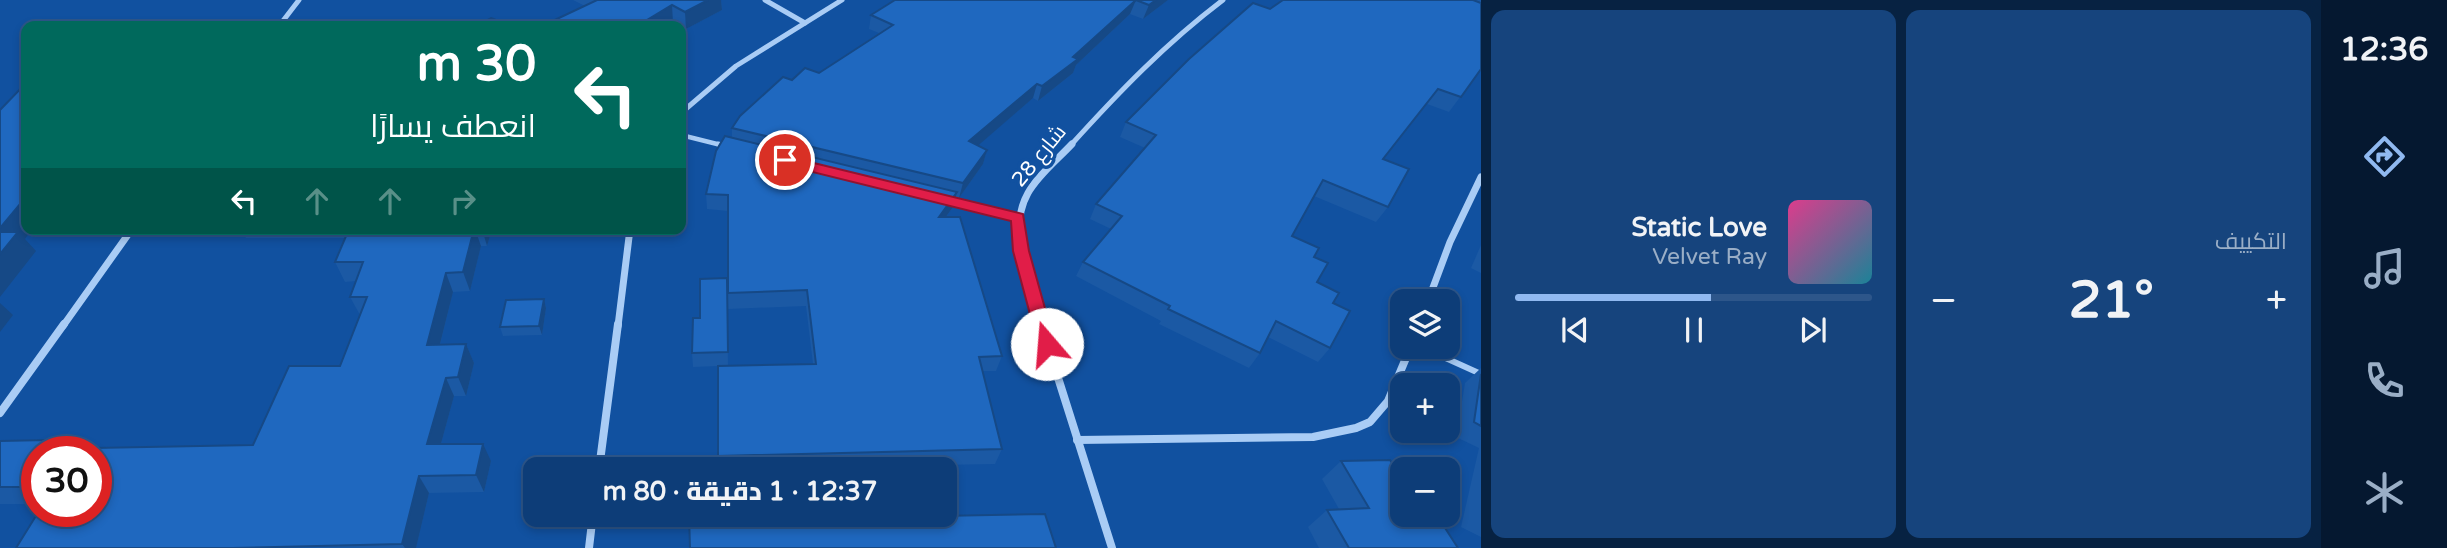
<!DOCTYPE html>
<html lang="ar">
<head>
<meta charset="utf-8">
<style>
	body { margin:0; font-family:"Varela Round",Cairo,sans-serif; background:#16447d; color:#f1f3f6; direction:rtl; height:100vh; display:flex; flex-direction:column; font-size:26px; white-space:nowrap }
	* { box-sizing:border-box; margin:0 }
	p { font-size:23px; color:#9aaec6 }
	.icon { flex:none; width:38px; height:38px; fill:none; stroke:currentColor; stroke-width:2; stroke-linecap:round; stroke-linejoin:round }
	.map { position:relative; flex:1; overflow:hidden; direction:ltr }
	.sheet { display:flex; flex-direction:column; gap:10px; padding:10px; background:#072242; width:840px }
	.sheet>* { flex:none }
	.hud { position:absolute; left:21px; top:21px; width:665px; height:214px; border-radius:14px; box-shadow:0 4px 10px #0003,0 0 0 2px #2d568a; direction:rtl; background:#00695c; color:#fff; overflow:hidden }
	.controls { position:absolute; left:1390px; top:289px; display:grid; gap:14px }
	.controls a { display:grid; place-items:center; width:70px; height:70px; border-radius:14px; background:#0d3d78; box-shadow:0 4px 10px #0003,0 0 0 2px #2d568a; font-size:35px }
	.speed { position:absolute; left:21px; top:436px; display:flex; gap:14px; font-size:35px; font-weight:700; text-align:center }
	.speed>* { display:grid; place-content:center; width:91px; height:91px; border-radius:50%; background:#0d3d78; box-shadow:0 4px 10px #0003,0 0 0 2px #2d568a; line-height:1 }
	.speed .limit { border:10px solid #d22; background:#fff; color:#111 }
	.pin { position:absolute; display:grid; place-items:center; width:60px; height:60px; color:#fff; margin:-30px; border:4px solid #fff; border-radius:50%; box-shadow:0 2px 7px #0007 }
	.me { position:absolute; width:77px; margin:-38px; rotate:342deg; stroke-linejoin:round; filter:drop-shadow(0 0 5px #0008) }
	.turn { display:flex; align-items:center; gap:24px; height:147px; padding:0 35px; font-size:32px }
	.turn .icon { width:91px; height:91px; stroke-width:2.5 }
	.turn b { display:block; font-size:49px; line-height:60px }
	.lanes { display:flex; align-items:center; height:66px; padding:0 35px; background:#0003; justify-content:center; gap:35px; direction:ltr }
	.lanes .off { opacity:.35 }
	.big { font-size:52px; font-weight:800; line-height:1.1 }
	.sheet .widget { flex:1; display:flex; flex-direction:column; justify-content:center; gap:10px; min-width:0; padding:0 24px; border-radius:14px; background:#16447d }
	.song { display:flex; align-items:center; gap:21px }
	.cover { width:84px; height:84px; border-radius:10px; background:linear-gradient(135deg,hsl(330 70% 55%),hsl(190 70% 35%)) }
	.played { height:7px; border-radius:4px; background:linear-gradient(90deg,#90b9f0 55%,#2d568a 55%) }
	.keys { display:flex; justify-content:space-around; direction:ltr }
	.heat { display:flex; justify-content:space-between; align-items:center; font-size:38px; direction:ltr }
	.sheet .tiles { flex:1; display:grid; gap:10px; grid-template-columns:repeat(2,1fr) }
	.trip { position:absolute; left:523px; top:457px; width:434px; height:70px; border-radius:14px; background:#0d3d78; box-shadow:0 4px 10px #0003,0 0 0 2px #2d568a; font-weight:800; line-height:70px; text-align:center; direction:rtl }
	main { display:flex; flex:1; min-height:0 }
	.dock { display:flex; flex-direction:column; width:126px; justify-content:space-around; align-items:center; background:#051830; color:#9aaec6 }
	.dock .icon { width:49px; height:49px }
	.dock .active { color:#90b9f0 }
	.dock b { font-size:32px; color:#f1f3f6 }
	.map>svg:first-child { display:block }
</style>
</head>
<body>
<main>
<nav class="dock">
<b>12:36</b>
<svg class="icon active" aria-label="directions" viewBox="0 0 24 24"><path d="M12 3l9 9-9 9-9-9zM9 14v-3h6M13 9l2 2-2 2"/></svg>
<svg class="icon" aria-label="music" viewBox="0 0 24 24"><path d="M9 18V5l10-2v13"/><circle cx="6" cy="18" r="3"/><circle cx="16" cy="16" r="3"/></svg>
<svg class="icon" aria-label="phone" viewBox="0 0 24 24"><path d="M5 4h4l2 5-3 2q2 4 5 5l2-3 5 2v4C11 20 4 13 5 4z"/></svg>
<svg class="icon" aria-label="climate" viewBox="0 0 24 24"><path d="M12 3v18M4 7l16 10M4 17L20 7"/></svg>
</nav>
<section class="sheet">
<div class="tiles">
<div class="widget"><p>التكييف</p>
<div class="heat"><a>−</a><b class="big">21°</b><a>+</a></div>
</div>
<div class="widget">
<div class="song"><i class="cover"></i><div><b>Static Love</b><p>Velvet Ray</p></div></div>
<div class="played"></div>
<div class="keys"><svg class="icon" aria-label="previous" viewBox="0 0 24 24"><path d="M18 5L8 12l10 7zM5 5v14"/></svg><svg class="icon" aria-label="pause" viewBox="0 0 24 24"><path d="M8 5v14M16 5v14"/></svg><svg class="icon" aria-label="next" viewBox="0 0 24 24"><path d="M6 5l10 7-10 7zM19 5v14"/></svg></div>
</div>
</div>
</section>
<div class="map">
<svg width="1481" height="548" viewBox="0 0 1481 548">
	<rect width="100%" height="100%" fill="#1151a0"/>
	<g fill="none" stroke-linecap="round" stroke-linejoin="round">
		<!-- lane-far2 -->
		<path stroke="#a9ccf5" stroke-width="4.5" d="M681 135 725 146"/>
		<!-- lane-far1 -->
		<g stroke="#a9ccf5" stroke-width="5">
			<path d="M718 144 726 146"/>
			<path d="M949 201 1018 218"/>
		</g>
		<!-- lane -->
		<path stroke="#a9ccf5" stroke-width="6" d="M1419 346 1481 374"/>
		<!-- street-far2 -->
		<g stroke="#a9ccf5" stroke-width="5">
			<path d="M765 0 805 23"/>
			<path d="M279 26 299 0"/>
			<path d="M681 113 736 66 842 0"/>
			<path d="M1070 146C1118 93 1166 43 1223 0"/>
		</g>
		<!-- street-far1 -->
		<g stroke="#a9ccf5" stroke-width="7">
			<path d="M1428 301 1450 242 1481 177"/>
			<path d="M63 326 132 229"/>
			<path d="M618 326 630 229"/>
			<path d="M1041 326C1029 286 1006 232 1028 193 1038 175 1058 159 1072 144"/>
		</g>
		<!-- street -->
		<g stroke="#a9ccf5" stroke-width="8">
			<path d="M1041 324 1112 548"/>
			<path d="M0 413 64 324"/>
			<path d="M1077 440 1313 437 1356 428 1370 422 1388 401 1411 346"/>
			<path d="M599 469 618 324"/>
			<path d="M589 548 593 514"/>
		</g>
	</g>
	<!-- wall -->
	<g fill="#1b59a4">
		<path d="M573 0H721L722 10 686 29 673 23 585 6Z"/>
		<path d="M895 0H1168L1143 19 1130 14 1076 65 1073 73 1038 101 1033 98 978 145 987 150 983 164 959 198 955 197 953 207 946 217 1002 356 996 371H983L1002 449 995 464 718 469V366L693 367 692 353 700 318 727 278 728 366 813 364 806 306 728 309V211L707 209 706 194 732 138V128L792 80 819 73 879 33 869 29 871 15Z"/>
		<path d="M1283 0H1481V69L1449 112 1427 104 1383 159 1388 207 1376 222 1314 196 1292 236 1314 257 1317 282 1333 303 1330 348 1318 362 1268 337 1260 353 1249 368 1159 324 1161 321 1076 276 1083 262 1111 229 1090 219 1096 204 1145 148 1120 137 1126 122Z"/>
		<path d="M240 229H492L487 246H481L470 291 453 292 440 345 466 344 474 363 466 396H454L441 444 491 461 484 492 429 493 416 548H16L96 511 37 452V504H0V441L47 440 57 449 253 445 340 366 360 315 350 297 356 281 345 282 335 262 345 238H246Z"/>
		<path d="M1481 245V273L1471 268Z"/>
		<path d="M544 299 546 308 542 335 503 336 500 327Z"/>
		<path d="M1481 368V537L1461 527 1479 448 1456 437 1465 383Z"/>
		<path d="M1341 461 1402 514 1458 548H1319L1308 527 1327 510 1339 509 1322 479Z"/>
	</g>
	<!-- shaded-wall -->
	<g fill="#164986">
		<path d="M708 0H721L722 10 686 29 685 12Z"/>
		<path d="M1136 0 1130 14 1076 65 1073 73 1038 101 1042 86Z"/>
		<path d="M1156 0H1168L1143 19 1149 5Z"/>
		<path d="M672 5 673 23 667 26H637Z"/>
		<path d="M1037 84 1033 98 966 156 969 141Z"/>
		<path d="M987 150 983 164 959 198 963 183Z"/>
		<path d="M957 192 953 207 935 232 939 217Z"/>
		<path d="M26 197V229H32L25 239 36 251 0 297V228Z"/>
		<path d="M474 229H475L481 246 470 291 463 272Z"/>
		<path d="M482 229H492L487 246Z"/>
		<path d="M446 273 453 292 435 364 427 345Z"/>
		<path d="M544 299 546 308 542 335 539 326Z"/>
		<path d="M0 303 13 315 0 332Z"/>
		<path d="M466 344 474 363 466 396 458 377Z"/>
		<path d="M446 378 454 396 436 462 427 444Z"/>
		<path d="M47 440 60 452 41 449Z"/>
		<path d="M483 444 491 461 484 492 476 475Z"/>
		<path d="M419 476 429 493 416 548H405L402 544Z"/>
	</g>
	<!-- building -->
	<g fill="#1f68bf" stroke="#164986" stroke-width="2">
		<path d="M597 0H708L685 12 672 5 637 26H542Z"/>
		<path d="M895 0H1156L1149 5 1136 0 1073 57 1078 59 1042 86 1037 84 969 141 987 150 963 183 732 128 740 116 783 77 792 80 805 68 819 73 893 25 871 15Z"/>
		<path d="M1283 0H1473L1481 3V69L1461 97 1438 89 1383 159 1409 169 1388 207 1323 180 1292 236 1319 248 1314 257 1328 263 1317 282 1339 293 1333 303 1350 311 1330 348 1276 321 1260 353 1168 309 1170 306 1083 262 1122 216 1096 204 1156 135 1126 122 1189 59 1253 3 1270 9Z"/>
		<path d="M491 18 511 26H453H477Z"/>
		<path d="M26 83V197L0 228V110Z"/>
		<path d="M725 136 957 192 939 217H960L1002 356 979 357 1002 449 718 456V366L816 364 807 290 728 293V195L706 194 716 151Z"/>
		<path d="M349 229H474L463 272 446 273 427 345 466 344 458 377 446 378 427 444H483L476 475 419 476 402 544 233 548H16L39 511H96V452H37V487H0V441L47 440 41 449 253 445 289 366H340L367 297H350L363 262H335Z"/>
		<path d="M0 232H18L0 254Z"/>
		<path d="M727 278 728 352 692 353 693 318H700V279Z"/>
		<path d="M544 299 539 326 500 327 506 300Z"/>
		<path d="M1481 374V426L1474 422Z"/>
		<path d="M1390 460 1402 478V514H1436L1458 548H1349L1327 510 1369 508 1341 461Z"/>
		<path d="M689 514H939V516L1045 514 1056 548H690Z"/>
	</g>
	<!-- route -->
	<path fill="#e11d48" stroke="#92132f" stroke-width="2" d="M785 156 1023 214 1029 251 1055 344 1053 349H1041L1038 344 1013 251 1011 221 780 164 778 160Z"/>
	<g text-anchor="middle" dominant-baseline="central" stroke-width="7" stroke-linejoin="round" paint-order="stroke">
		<!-- street labels -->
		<g font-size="21" fill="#fff" stroke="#1151a0">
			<text transform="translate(1039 156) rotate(-51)">شارع 28</text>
		</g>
	</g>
</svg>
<div class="controls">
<a><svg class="icon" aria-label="layers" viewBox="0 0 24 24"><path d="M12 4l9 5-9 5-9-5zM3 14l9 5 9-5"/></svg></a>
<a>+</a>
<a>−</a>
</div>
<div class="speed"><div class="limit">30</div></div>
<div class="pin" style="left:785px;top:160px;background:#d93025"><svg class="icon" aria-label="arrive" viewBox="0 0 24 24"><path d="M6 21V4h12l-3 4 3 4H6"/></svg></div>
<svg class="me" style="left:1047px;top:344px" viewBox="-20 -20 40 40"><circle r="19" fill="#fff"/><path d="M0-13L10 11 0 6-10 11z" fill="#e11d48"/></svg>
<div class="trip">12:37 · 1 دقيقة · 80 m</div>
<div class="hud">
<div class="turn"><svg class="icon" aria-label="left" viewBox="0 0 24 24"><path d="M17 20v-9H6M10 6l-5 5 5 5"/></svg><div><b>30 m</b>انعطف يسارًا</div></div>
<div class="lanes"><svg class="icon" aria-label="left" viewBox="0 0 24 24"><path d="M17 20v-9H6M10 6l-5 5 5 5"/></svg><svg class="icon off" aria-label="ahead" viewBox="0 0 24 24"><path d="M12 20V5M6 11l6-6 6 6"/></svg><svg class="icon off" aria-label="ahead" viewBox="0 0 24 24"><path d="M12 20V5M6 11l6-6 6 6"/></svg><svg class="icon off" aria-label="right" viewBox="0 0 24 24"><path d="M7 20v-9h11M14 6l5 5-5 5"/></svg></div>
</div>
</div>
</main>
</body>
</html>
